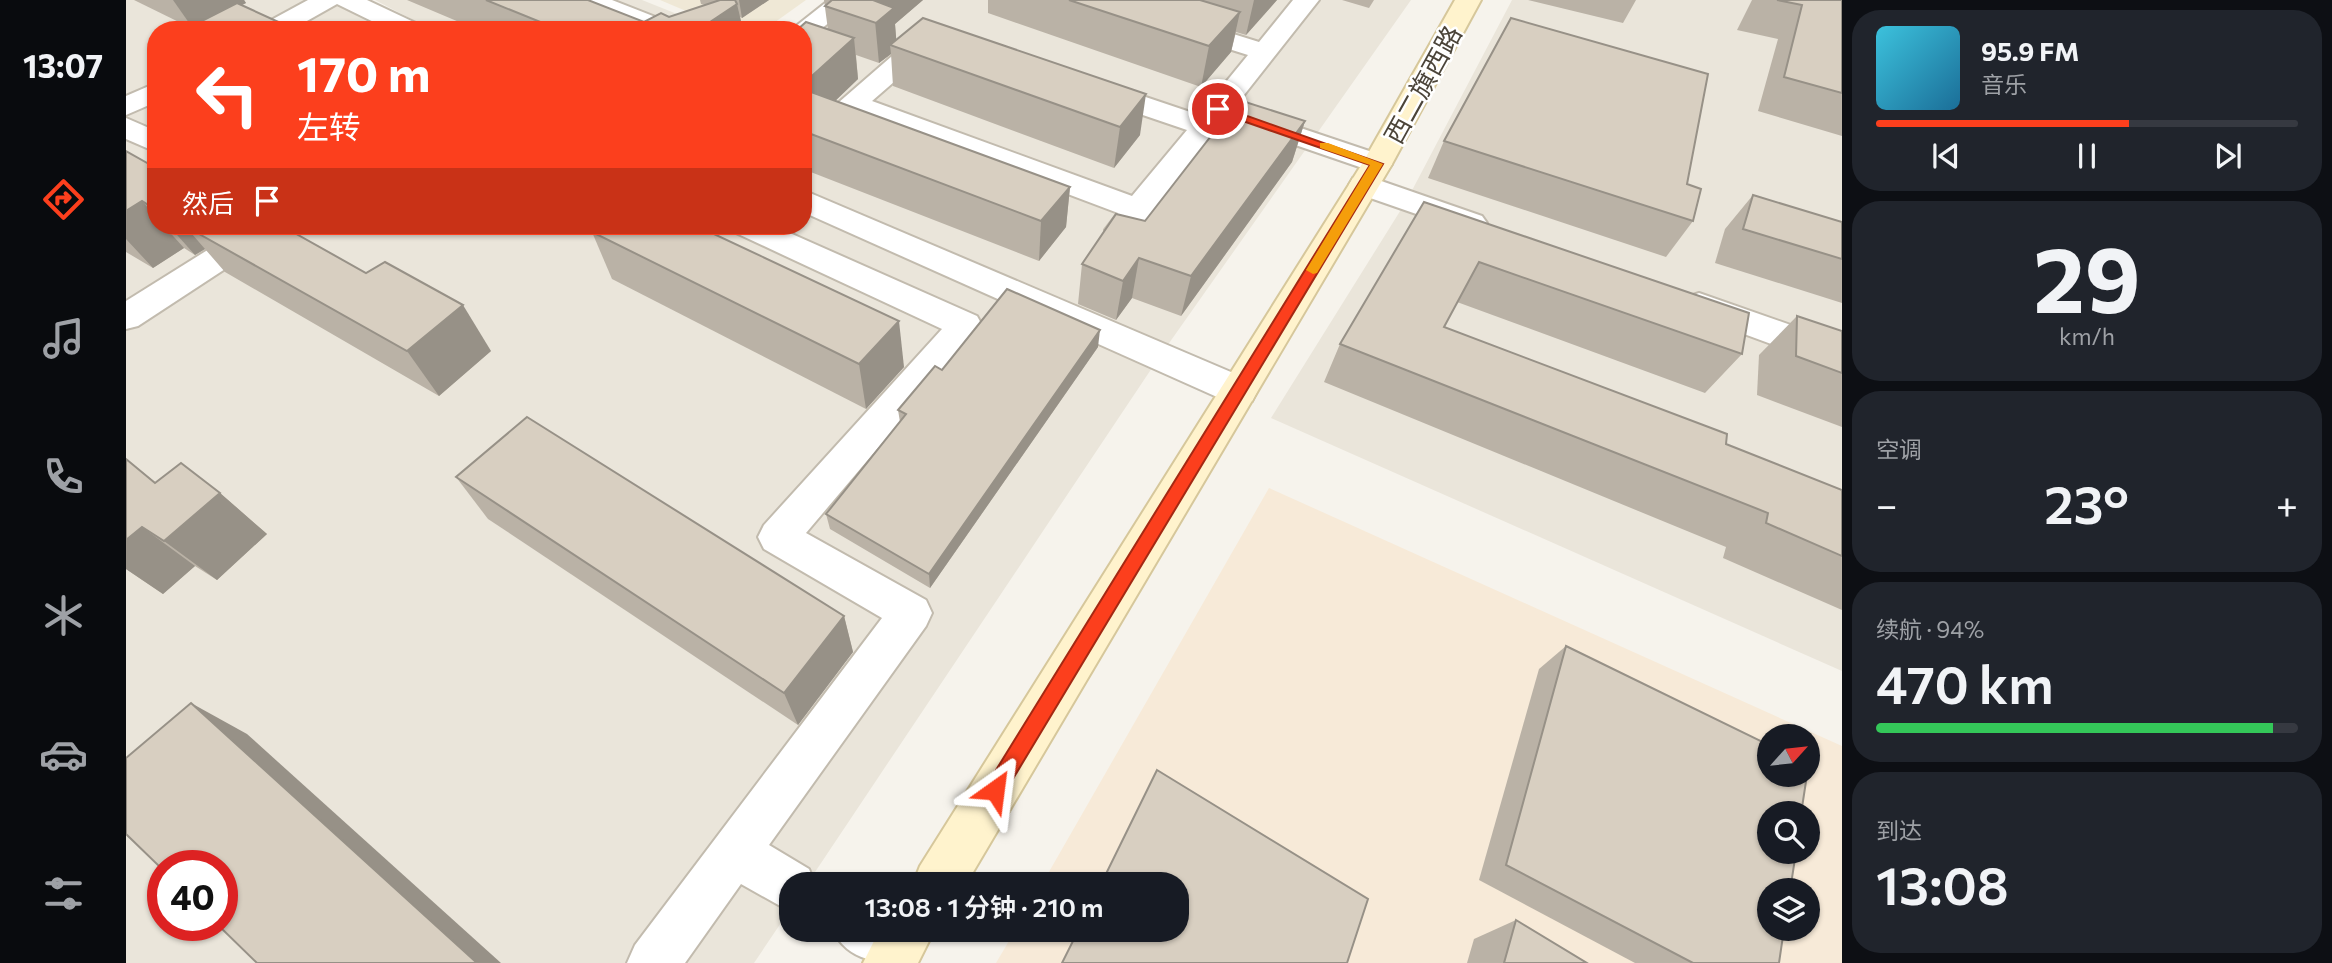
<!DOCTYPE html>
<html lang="zh">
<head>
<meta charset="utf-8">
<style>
	body { margin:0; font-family:Commissioner,"Noto Sans SC",sans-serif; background:#20242c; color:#f1f3f6; height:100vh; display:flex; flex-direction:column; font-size:26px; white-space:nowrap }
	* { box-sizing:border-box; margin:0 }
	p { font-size:23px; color:#9ea1a6 }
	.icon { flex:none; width:38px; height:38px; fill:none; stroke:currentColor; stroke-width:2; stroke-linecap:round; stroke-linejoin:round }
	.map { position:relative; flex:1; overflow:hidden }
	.panel { display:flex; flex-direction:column; gap:10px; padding:10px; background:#0d0f14; width:490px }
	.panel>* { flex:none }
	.top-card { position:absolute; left:21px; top:21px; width:665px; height:214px; border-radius:28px; box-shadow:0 2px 5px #0004; background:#fc3f1d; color:#fff; overflow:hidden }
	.needle { width:46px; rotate:63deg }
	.tools { position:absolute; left:1631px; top:724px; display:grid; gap:14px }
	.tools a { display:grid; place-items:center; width:63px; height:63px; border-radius:50%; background:#171b24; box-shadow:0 2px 5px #0004; font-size:35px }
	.speed { position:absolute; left:21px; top:850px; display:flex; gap:14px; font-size:35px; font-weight:700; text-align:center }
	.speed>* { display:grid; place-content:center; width:91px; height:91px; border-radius:50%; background:#171b24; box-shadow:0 2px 5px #0004; line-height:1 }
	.speed .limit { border:10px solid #d22; background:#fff; color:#111 }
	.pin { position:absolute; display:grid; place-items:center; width:60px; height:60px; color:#fff; margin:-30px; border:4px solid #fff; border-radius:50%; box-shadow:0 2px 7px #0007 }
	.me { position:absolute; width:77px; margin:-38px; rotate:31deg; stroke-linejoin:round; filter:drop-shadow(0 0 5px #0008) }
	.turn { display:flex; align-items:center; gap:24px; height:147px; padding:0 35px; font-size:32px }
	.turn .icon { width:91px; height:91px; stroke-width:2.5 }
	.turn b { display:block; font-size:49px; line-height:60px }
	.then { display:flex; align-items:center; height:66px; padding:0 35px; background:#0003; gap:14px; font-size:26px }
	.big { font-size:52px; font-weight:600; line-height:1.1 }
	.panel .card { flex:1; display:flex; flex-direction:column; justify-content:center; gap:10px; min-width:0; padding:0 24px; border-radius:28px; background:#20242c }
	.panel .dial { align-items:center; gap:0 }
	.dial b { font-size:91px; line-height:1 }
	.song { display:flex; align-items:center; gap:21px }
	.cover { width:84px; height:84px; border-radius:10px; background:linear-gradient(135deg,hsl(190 70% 55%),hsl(200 70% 35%)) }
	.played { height:7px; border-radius:4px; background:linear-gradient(90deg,#fc3f1d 60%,#363941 60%) }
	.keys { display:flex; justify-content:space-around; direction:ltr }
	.heat { display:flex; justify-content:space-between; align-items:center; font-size:38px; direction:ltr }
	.charge { height:10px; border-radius:5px; background:linear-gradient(90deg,#34c759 94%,#363941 0) }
	.trip { position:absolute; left:653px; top:872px; width:410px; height:70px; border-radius:28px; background:#171b24; box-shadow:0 2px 5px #0004; font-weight:600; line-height:70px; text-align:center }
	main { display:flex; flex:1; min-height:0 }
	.tab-bar { display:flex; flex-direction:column; width:126px; justify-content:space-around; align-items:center; background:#090b0e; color:#9ea1a6 }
	.tab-bar .icon { width:49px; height:49px }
	.tab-bar .current { color:#fc3f1d }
	.tab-bar b { font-size:32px; color:#f1f3f6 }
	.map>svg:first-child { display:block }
</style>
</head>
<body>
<main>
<nav class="tab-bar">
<b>13:07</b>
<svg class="icon current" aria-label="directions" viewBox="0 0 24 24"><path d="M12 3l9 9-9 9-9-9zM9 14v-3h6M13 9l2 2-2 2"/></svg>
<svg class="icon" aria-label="music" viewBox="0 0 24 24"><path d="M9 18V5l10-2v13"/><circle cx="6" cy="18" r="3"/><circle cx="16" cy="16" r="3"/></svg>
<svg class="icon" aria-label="phone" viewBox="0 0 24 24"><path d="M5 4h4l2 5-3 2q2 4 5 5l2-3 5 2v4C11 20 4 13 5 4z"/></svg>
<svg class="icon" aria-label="climate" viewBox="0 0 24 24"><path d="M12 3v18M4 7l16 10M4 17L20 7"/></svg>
<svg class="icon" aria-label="car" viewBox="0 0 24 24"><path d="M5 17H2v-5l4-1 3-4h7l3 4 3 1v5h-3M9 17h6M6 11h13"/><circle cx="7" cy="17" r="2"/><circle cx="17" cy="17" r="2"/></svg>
<svg class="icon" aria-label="filters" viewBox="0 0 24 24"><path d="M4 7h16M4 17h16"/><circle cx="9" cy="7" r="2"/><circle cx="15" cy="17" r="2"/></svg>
</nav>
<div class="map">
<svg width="1716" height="963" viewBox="0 0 1716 963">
	<rect width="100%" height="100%" fill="#f6f3ec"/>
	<!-- residential -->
	<g fill="#eae5da" fill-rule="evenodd">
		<path d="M0 0H221L286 30H30V226H677V44L736 0H1285L1034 356 681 884H665V908L628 963H0ZM37 866H96V926H37Z"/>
		<path d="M249 0H516L591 30H306Z"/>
		<path d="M1386 0H1716V671L1145 418 1281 200Z"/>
	</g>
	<!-- commercial -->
	<path fill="#f7ead8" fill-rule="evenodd" d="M1143 488 1716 746V963H870L890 929H1050V884H916ZM1643 737H1682V775H1643ZM1643 814H1682V852H1643ZM1643 891H1682V929H1643Z"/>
	<!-- education -->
	<path fill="#efe8d6" d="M534 0H680L638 30H605Z"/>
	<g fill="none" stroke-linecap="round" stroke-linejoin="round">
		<defs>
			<g id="street">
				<path d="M182 0H241L294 25 298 30H264L211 4 165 30H132L136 25Z"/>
				<path d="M450 0H486L550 25 554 30H517L454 5Z"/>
				<path d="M703 0H732L686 36 677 39V30H665Z"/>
				<path d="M959 0H998L1133 42 1167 0H1193L1006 237 995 241 984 237 979 230 992 213 716 109 712 103 796 30H814L818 36 814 42 746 101 1006 196 1061 130 958 95 954 89 958 83H978L1073 115 1122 55 963 5Z"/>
				<path d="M30 83V102L0 115V96Z"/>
				<path d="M1124 111 1261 157 1266 164 1261 171 1251 173 1114 126 1110 120 1114 114Z"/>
				<path d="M0 118 30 131V152L0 139Z"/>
				<path d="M1238 175 1356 216 1361 223 1356 230 1345 233 1227 192 1223 185 1227 178Z"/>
				<path d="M677 190 1126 381 1131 391 1126 401 1113 405 1100 401 677 212Z"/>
				<path d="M120 226H159L154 233 12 326 0 329V301Z"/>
				<path d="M605 226H648L851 316 856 325 680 533 800 600 806 613 800 626 643 845 683 869 689 884H665V912L615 884 559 963H501L509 945 756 618 638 549 632 537 638 525 816 329 610 233Z"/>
				<path d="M1573 293 1716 343V370L1561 313 1556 305 1561 297Z"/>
				<path d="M706 929H777L787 936 795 954 791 963C753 963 723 963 706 929Z"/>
			</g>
			<g id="secondary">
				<path d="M1329 0H1355L1266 164 840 884H787L794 866 1236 164Z"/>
				<path d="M754 929H809L792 963H737Z"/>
			</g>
		</defs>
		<!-- street casing -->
		<use href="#street" stroke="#c2bbae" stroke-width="4"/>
		<!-- secondary casing -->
		<use href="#secondary" stroke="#d6c79b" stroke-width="4"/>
		<!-- street -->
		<use href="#street" fill="#fff" fill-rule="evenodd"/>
		<!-- secondary -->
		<use href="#secondary" fill="#fff3cd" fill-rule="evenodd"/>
	</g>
	<!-- wall -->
	<g fill="#bab2a6">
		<path d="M8 0H118L120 3 63 27Z"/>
		<path d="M281 0H462L518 22 543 17 579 5 575 4 574 0H643L616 18 614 17 617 30H352Z"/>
		<path d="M698 0H797L769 24 770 40 1014 135 988 168 767 86 765 54 753 63 730 55 732 79 709 101 944 187 940 227 913 261 677 169V30H702Z"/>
		<path d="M862 0H1151L1120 35 1110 32 1105 52 1075 87 862 13Z"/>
		<path d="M1216 0H1248L1243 8Z"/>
		<path d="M1402 0H1510L1497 23Z"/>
		<path d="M1626 0H1716V136L1632 111 1652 39 1611 30Z"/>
		<path d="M1179 121 1166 162 1055 316 1006 298 990 320 952 304 956 264 1019 221Z"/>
		<path d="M1318 141 1561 184 1567 221 1540 257 1302 178Z"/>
		<path d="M0 151 30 168V226H156L365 351 313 396 99 272 79 249 69 255 58 248 27 268 0 252Z"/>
		<path d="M1627 195 1716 222V303L1589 263 1599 229Z"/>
		<path d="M1298 202 1616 354 1579 393 1331 302 1318 327 1600 444 1716 490V610L1597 558 1600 547 1198 382 1214 344Z"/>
		<path d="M466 232 778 367 740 409 486 279Z"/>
		<path d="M1671 316 1716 331V427L1631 395 1633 355Z"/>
		<path d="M972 347 804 588 704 529 700 514 774 422 772 410 816 370Z"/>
		<path d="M0 459 29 482 94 493 141 534 91 580 69 566 37 594 0 569Z"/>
		<path d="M330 477 718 616 727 652 672 725 362 519Z"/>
		<path d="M1440 646 1653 963H1509L1353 880 1413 669Z"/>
		<path d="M1390 920 1461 963H1341L1348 939Z"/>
	</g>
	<!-- shaded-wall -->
	<g fill="#979187">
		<path d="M47 0H118L120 3 68 30Z"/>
		<path d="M613 0H643L616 18Z"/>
		<path d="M747 0H797L769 24 771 48 764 45 765 54 753 63Z"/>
		<path d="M1128 0H1151L1120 35Z"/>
		<path d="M611 4 617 30H572Z"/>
		<path d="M1114 12 1105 52 1075 87 1083 46Z"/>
		<path d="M728 38 732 79 680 129 677 111V84Z"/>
		<path d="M1020 94 1014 135 988 168 994 127Z"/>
		<path d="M1179 121 1166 162 1055 316 1065 276Z"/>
		<path d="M944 187 940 227 913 261 915 221Z"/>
		<path d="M16 201 30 217V226H38L58 248 27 268 0 239V211Z"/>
		<path d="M43 226H59L79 249 69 255Z"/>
		<path d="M1013 258 1006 298 990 320 997 281Z"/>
		<path d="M337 305 365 351 313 396 281 351Z"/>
		<path d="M773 321 778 367 740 409 733 364Z"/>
		<path d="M974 330 972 347 804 588 803 574Z"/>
		<path d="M0 459 68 515 94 493 141 534 91 580 38 541Z"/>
		<path d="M16 527 69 566 37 594 0 569V540Z"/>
		<path d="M718 616 727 652 672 725 658 693Z"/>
		<path d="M65 703 121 734 375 963H351Z"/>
	</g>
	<!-- building -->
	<g fill="#d8cfc1" stroke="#979187" stroke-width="2">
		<path d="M360 0H462L518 22 535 13 543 17 594 0H609L611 4 572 30H434Z"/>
		<path d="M706 0H747L768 8 750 23 699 6Z"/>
		<path d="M943 0H1074L1114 12 1083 46Z"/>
		<path d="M1651 0H1716V93L1658 77 1676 5Z"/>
		<path d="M111 3 170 30H58Z"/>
		<path d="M797 18 1020 94 994 127 764 45Z"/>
		<path d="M1385 18 1582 74 1561 184 1575 189 1567 221 1318 141Z"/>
		<path d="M680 22 728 38 677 84V30H671Z"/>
		<path d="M677 89 944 187 915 221 677 131Z"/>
		<path d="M1113 100 1179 121 1065 276 1013 258 997 281 956 264 990 214 1019 221Z"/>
		<path d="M0 151 30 168V206L27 208 16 201 0 211Z"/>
		<path d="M1627 195 1716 222V259L1617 229Z"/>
		<path d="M1298 202 1623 313 1616 354 1353 262 1318 327 1601 434 1600 444 1716 490V556L1640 523 1642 513 1214 344Z"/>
		<path d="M59 226H156L240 273 259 262 337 305 281 351Z"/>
		<path d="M473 226H571L773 321 733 364 466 232Z"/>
		<path d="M881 289 974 330 803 574 700 514 780 414 772 410 809 366 816 370Z"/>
		<path d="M1671 316 1716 331V373L1670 356Z"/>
		<path d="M401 417 718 616 658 693 330 477Z"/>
		<path d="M0 459 29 483 55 463 94 493 38 541 16 527 0 540Z"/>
		<path d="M1440 646 1643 745V775H1681L1675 814H1643V852H1670L1664 891H1643V929H1658L1653 963H1567L1380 865Z"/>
		<path d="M65 703 351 963H131L93 926H96V866H37V870L0 834V758Z"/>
		<path d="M1031 770 1242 899 1221 963H936L953 929H1050V884H975Z"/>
		<path d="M1390 920 1461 963H1378Z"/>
	</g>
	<!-- route -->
	<path fill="#fc3f1d" stroke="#a42913" stroke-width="2" d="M1088 107H1096L1257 164 876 797 869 800 862 797 859 790 862 783 1244 165 1088 111Z"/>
	<!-- slow -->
	<path fill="#f59e0b" d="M1194 143H1202L1257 164 1191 273 1187 274 1180 270 1244 165 1194 148Z"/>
	<g text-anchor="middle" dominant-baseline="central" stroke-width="5" stroke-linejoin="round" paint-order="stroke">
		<!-- street labels -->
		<g font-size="26" fill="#4b4439" stroke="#fff">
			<text transform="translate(1296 84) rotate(-61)">西二旗西路</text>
		</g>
	</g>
</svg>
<div class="tools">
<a><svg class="needle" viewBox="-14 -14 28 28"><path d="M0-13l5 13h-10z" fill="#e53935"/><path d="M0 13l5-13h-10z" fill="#9ea1a6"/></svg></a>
<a><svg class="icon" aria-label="search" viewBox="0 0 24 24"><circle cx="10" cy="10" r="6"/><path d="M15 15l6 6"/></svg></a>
<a><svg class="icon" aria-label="layers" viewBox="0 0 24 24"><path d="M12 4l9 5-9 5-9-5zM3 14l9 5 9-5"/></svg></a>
</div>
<div class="speed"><div class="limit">40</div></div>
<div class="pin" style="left:1092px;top:109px;background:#d93025"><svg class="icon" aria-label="arrive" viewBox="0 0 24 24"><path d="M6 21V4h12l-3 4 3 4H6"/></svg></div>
<svg class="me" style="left:869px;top:790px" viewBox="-20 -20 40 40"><path d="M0-17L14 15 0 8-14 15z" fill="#fc3f1d" stroke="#fff" stroke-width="4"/></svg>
<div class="trip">13:08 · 1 分钟 · 210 m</div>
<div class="top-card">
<div class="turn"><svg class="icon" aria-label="left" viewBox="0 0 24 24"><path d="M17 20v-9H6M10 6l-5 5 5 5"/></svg><div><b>170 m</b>左转</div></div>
<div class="then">然后<svg class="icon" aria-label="arrive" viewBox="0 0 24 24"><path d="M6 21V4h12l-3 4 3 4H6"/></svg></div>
</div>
</div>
<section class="panel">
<div class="card">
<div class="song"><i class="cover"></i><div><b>95.9 FM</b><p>音乐</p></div></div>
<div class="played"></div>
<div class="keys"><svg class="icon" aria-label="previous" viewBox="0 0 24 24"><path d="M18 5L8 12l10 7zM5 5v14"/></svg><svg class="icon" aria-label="pause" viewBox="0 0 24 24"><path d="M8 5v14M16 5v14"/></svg><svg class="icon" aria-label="next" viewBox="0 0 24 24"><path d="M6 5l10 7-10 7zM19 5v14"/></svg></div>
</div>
<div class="card dial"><b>29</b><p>km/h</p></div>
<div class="card"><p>空调</p>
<div class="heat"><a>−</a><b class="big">23°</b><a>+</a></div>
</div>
<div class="card"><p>续航 · 94%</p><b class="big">470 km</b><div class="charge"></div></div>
<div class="card"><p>到达</p><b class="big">13:08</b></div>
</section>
</main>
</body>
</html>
